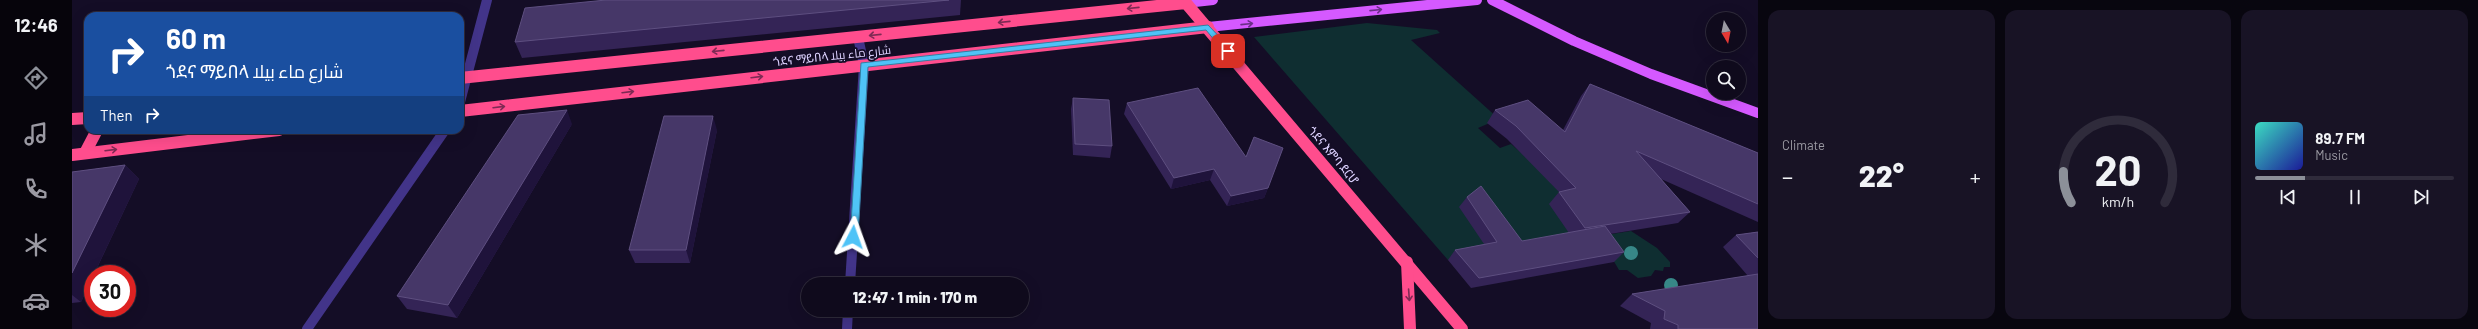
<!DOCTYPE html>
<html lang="en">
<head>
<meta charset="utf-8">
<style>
	body { margin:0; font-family:Barlow,Cairo,"Noto Sans Ethiopic",sans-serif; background:#181325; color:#f1f3f6; height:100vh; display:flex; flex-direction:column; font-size:15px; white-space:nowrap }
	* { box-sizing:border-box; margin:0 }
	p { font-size:13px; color:#9b9aa3 }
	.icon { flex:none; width:22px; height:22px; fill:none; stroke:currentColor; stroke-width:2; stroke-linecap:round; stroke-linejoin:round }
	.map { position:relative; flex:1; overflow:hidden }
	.sheet { display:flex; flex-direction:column; gap:10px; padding:10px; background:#08060f; width:720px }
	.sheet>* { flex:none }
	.banner { position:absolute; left:12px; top:12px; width:380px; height:122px; border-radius:12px; box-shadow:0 4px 16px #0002,0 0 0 1px #2f2b3b; background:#1a4fa0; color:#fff; overflow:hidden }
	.needle { width:26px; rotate:170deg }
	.tools { position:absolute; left:1634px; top:12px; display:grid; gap:8px }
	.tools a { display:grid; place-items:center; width:40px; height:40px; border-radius:50%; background:#0f0a1c; box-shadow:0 4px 16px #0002,0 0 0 1px #2f2b3b; font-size:20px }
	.speed { position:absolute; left:12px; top:265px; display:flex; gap:8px; font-size:20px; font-weight:700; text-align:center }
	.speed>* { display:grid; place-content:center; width:52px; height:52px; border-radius:50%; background:#0f0a1c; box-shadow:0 4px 16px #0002,0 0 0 1px #2f2b3b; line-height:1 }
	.speed .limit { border:6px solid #d22; background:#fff; color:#111 }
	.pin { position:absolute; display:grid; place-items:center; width:34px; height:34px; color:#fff; margin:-17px; border-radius:8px; box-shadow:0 2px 6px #0006 }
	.me { position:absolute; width:44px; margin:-22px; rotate:4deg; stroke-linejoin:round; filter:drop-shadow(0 0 3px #0008) }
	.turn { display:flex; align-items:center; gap:14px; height:84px; padding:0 16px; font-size:18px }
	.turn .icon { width:52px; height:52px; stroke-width:2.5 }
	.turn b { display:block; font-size:28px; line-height:34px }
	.then { display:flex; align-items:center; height:38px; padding:0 16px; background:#0003; gap:8px; font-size:15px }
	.big { font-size:30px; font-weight:800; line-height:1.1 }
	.sheet .card { flex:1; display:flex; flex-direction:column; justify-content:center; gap:6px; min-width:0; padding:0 14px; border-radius:12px; background:#181325 }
	.sheet .dial { align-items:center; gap:0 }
	.dial svg { height:104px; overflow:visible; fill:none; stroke:#2f2b3b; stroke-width:7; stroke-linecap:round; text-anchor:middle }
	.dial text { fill:#f1f3f6; stroke:none }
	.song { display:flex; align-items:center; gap:12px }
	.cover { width:48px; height:48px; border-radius:6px; background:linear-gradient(135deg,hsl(170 70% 55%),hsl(240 70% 35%)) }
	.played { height:4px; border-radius:2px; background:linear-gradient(90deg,#8c9099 25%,#2f2b3b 25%) }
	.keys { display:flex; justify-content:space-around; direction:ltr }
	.heat { display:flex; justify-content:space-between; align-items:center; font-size:22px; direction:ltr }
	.sheet .tiles { flex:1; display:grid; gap:10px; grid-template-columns:repeat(3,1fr) }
	.trip { position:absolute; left:729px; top:277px; width:228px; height:40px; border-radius:20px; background:#0f0a1c; box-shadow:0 4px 16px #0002,0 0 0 1px #2f2b3b; font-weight:800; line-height:40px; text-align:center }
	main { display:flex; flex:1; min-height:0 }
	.dock { display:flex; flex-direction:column; width:72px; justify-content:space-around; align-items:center; background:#06040b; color:#9b9aa3 }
	.dock .icon { width:28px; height:28px }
	.dock .current { color:#8c9099 }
	.dock b { font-size:18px; color:#f1f3f6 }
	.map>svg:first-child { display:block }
</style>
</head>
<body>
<main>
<nav class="dock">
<b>12:46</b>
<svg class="icon current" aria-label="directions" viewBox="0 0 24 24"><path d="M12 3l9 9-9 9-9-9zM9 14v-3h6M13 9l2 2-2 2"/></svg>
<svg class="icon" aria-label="music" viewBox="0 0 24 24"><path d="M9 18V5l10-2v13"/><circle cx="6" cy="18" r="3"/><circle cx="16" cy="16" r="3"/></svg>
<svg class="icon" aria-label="phone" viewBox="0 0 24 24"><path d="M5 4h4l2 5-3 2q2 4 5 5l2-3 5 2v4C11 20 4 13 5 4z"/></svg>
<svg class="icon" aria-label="climate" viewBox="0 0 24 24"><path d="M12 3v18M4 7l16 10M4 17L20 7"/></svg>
<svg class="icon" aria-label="car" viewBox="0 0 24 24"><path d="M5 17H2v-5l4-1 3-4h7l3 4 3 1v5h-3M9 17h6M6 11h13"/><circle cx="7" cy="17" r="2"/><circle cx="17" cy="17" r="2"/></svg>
</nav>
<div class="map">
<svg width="1686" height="329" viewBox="0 0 1686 329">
	<rect width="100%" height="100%" fill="#140d26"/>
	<!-- green -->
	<g fill="#0f2e31">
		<path d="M1295 23 1365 30 1368 33 1339 40 1427 119 1406 128 1428 148 1439 144 1489 187 1502 240 1376 260 1182 37Z"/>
		<path d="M1559 231 1585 248 1598 262V267H1592L1591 271 1583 270 1579 276 1566 278 1555 270H1547L1527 236Z"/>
	</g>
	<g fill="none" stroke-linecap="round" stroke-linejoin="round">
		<!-- minor -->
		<g stroke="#423489" stroke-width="10">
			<path d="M388 102 415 0"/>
			<path d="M778 284 792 65 786 37"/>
			<path d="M235 329 373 130"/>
			<path d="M775 329 776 310"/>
		</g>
		<!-- major -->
		<g stroke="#d559ff" stroke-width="10">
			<path d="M1112 0 1114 3 1141 0"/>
			<path d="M1420 0 1502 41 1579 74 1686 113"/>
			<path d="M1136 27 1405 0"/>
		</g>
		<!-- highway -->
		<g stroke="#ff4d8d" stroke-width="12">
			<path d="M388 78 1114 3 1390 329"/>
			<path d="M388 111 1136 27"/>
			<path d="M0 119 16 118"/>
			<path d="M13 153 25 130"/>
			<path d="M0 155 207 130"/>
			<path d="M1335 262 1338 329"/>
		</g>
	</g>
	<!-- trees -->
	<g fill="#378787">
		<circle cx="1559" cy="253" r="7"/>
		<circle cx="1599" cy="285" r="7"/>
	</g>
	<!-- wall -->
	<g fill="#342456">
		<path d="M534 0H889L888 15 450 58 443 42Z"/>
		<path d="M1518 84 1686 153V222L1589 179 1618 212 1606 223 1538 234 1552 252 1542 262 1399 288 1376 260 1383 250 1412 244 1387 207 1395 197 1450 241 1497 233 1477 204 1487 192 1435 139 1415 123 1423 110 1491 130 1509 96Z"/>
		<path d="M1001 98 1040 146 1038 158 1001 155 999 109Z"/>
		<path d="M1055 103 1174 157 1196 188 1192 198 1155 206 1138 180 1099 189 1052 114Z"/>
		<path d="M500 124 385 318 335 309 325 296Z"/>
		<path d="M645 130 618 263H563L557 250Z"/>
		<path d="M53 165 67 179 9 302 0 303V172Z"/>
		<path d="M1686 232V329H1578L1579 323 1548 306 1560 294 1676 276 1651 247 1664 235Z"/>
	</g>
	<!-- shaded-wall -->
	<g fill="#1f133b">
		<path d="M495 110 500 124 385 318 376 305Z"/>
		<path d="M641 116 645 130 618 263 614 250Z"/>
		<path d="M53 165 67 179 22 274H21V276L9 302 0 295V273Z"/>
		<path d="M1142 169 1138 180 1099 189 1102 178Z"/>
		<path d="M1196 188 1192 198 1155 206 1159 196Z"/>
	</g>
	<!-- building -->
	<g fill="#463768" stroke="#5e4f80">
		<path d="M534 0H877L443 42 453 8Z"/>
		<path d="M1518 84 1686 153V204L1564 151 1618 212 1513 228 1487 192 1504 188 1444 126 1423 110 1456 100 1493 132Z"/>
		<path d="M1126 88 1174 157 1182 137 1211 148 1196 188 1159 196 1142 169 1102 178 1055 103Z"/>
		<path d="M1001 98 1037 100 1040 146 1003 144Z"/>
		<path d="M495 110 376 305 325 296 446 115Z"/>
		<path d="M592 116H641L614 250H557Z"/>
		<path d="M53 165 0 273V172Z"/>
		<path d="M1409 186 1450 241 1533 226 1552 252 1463 268 1407 278 1383 250 1425 242 1395 197Z"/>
		<path d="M1686 232V258L1664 235Z"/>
		<path d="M1686 274V329H1606V325L1592 319 1593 311 1560 294Z"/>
	</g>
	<!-- one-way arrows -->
	<defs><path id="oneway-shaft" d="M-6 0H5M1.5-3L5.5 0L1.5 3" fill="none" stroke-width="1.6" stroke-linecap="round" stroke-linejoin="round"/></defs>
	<g stroke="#7e2a54">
		<use href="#oneway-shaft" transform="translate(1061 8) rotate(174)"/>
		<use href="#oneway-shaft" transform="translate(932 22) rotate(174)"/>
		<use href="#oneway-shaft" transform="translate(803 35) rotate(174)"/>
		<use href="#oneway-shaft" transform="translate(646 51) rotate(174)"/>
		<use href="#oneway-shaft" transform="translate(685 77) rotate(-7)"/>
		<use href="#oneway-shaft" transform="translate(556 92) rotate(-7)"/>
		<use href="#oneway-shaft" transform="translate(427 107) rotate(-7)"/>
		<use href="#oneway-shaft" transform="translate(39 150) rotate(-7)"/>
		<use href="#oneway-shaft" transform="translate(1337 295) rotate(86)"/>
	</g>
	<g stroke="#6b2f88">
		<use href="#oneway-shaft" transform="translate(1304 10) rotate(-6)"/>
		<use href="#oneway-shaft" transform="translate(1175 24) rotate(-6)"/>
	</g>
	<!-- route -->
	<path fill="#4fc3f7" stroke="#337fa1" d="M1136 25 1159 49V53H1153L1134 30 796 67 786 237 781 241 778 240 789 63Z"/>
	<g text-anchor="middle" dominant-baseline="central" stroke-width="3.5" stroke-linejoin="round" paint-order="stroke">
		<!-- street labels -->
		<g font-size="12" fill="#ddd2ff" stroke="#140d26">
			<text transform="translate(760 55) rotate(-6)">ጎደና ማይበላ شارع ماء بيلا</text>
			<text transform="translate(1262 155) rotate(50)">ጎደና እምባ ደርሆ</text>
		</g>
	</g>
</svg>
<div class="tools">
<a><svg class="needle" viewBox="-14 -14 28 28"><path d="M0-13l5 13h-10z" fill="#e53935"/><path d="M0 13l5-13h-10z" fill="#9b9aa3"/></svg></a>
<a><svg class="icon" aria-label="search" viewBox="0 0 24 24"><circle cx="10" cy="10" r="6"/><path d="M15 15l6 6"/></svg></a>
</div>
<div class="speed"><div class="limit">30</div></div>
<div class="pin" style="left:1156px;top:51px;background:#d93025"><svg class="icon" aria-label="arrive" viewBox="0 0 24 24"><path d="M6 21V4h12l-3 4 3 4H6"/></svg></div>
<svg class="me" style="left:781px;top:237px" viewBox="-20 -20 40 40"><path d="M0-17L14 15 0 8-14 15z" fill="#4fc3f7" stroke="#fff" stroke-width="4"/></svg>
<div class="trip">12:47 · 1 min · 170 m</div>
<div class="banner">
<div class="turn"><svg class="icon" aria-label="right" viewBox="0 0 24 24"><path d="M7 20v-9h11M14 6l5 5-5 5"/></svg><div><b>60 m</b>ጎደና ማይበላ شارع ماء بيلا</div></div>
<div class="then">Then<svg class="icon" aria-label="right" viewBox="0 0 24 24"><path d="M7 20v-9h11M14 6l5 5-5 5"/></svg></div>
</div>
</div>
<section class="sheet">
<div class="tiles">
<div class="card"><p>Climate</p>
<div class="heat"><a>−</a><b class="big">22°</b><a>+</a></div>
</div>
<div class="card dial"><svg viewBox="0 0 100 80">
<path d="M14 69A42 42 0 1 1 86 69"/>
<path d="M14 69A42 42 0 0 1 8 45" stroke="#8c9099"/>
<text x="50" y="56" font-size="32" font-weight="700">20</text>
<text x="50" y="72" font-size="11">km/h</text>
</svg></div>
<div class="card">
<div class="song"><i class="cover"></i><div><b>89.7 FM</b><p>Music</p></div></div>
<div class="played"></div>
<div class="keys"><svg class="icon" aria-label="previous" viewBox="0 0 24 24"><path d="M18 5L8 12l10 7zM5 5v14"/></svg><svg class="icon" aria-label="pause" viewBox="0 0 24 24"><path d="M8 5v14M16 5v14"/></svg><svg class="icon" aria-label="next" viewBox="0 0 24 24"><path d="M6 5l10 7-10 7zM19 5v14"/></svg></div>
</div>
</div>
</section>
</main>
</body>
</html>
